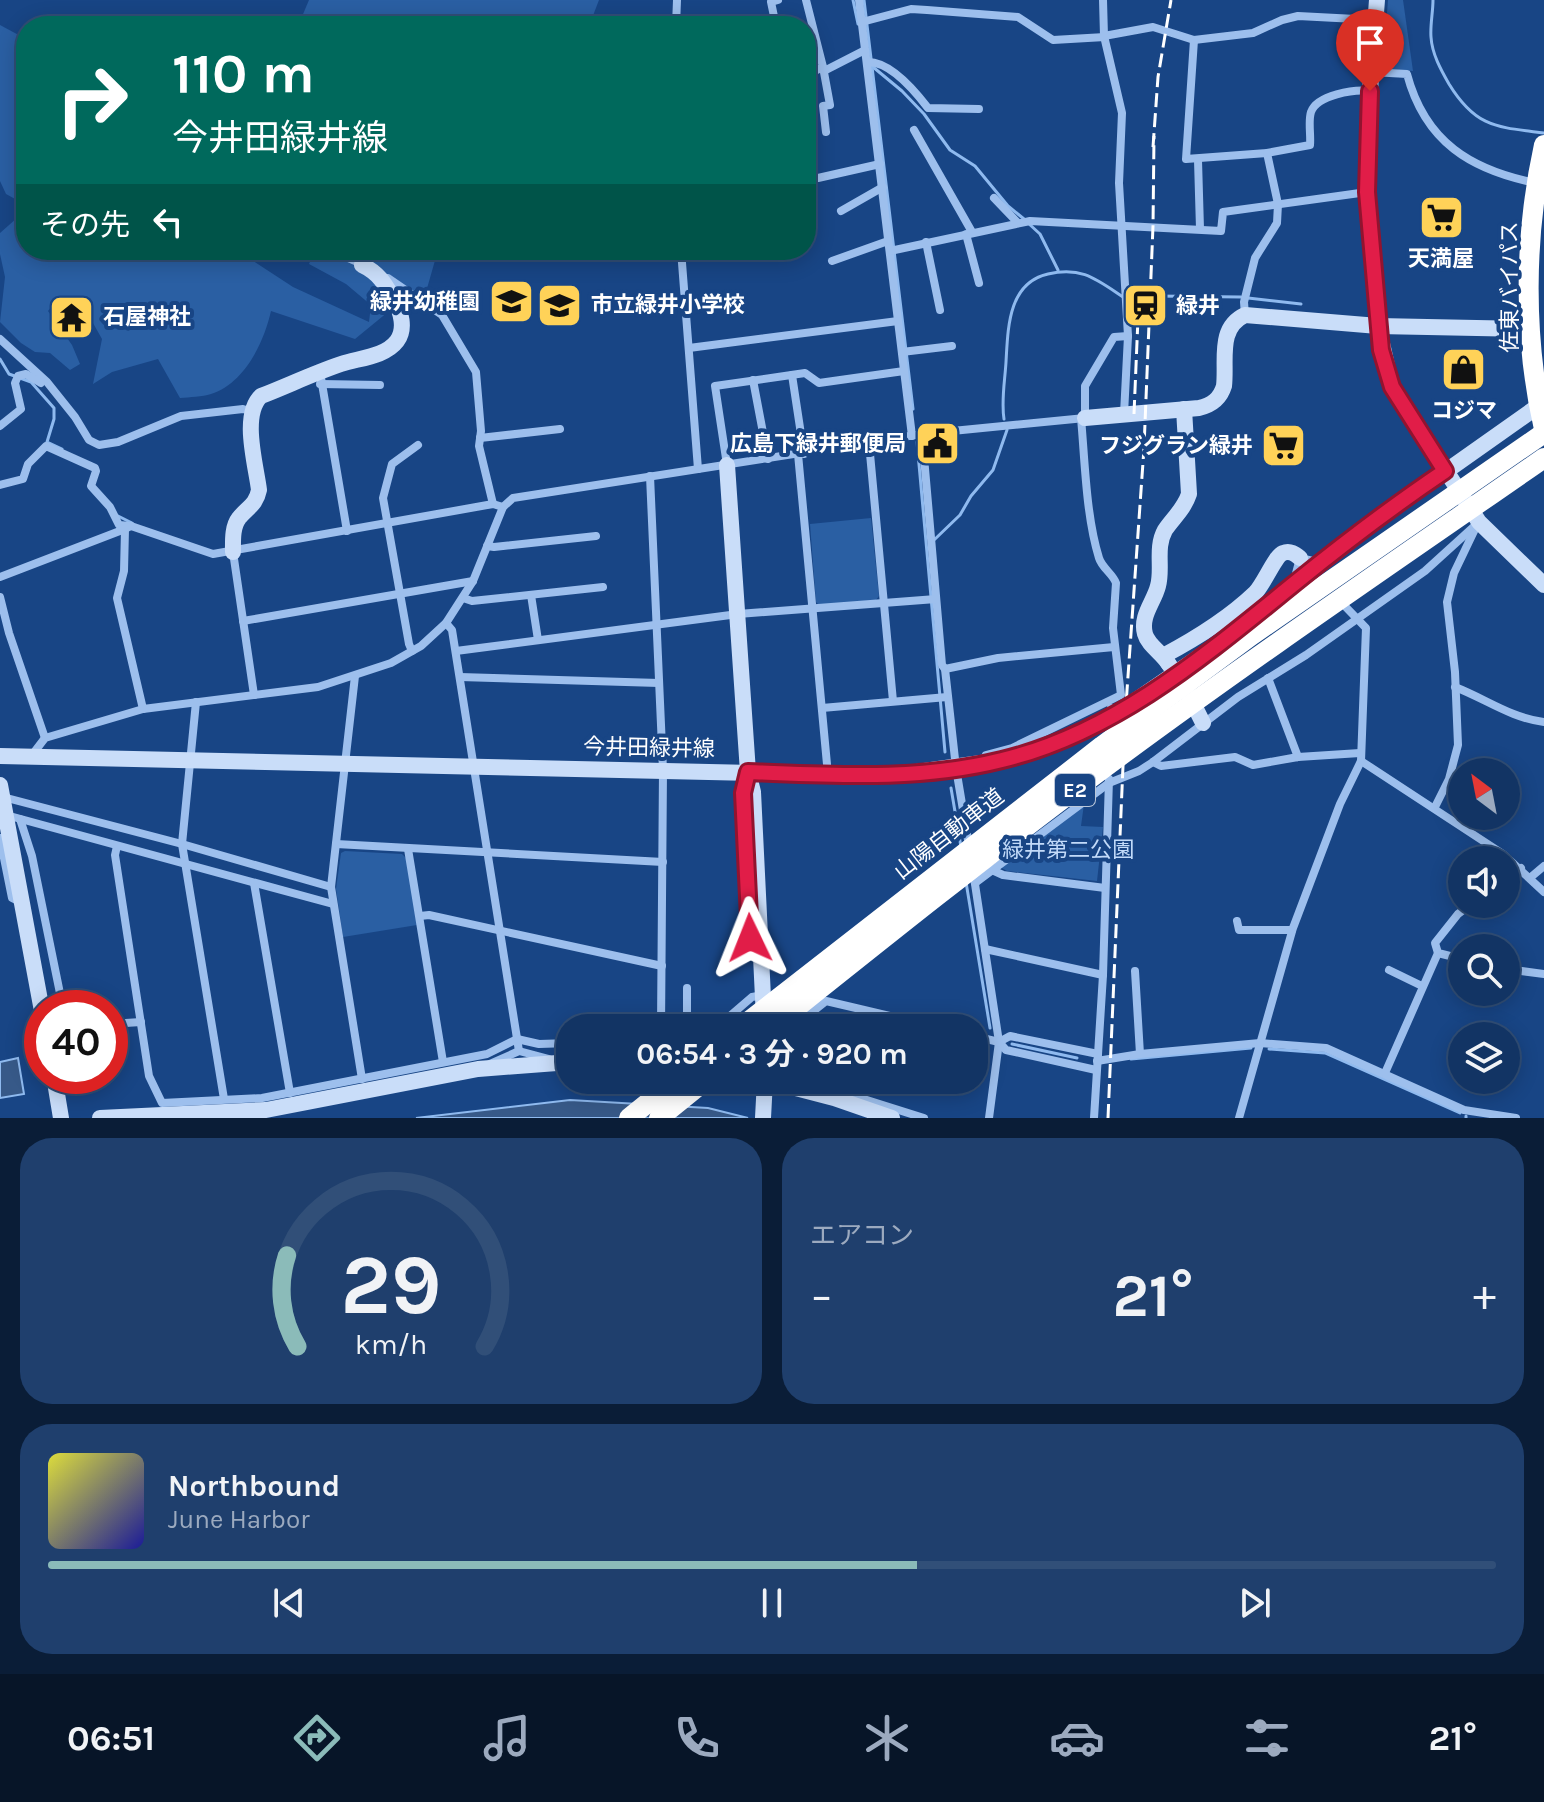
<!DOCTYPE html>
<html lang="ja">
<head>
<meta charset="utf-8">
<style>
	body { margin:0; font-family:Karla,"Noto Sans JP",sans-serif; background:#1f3f6d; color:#f1f3f6; height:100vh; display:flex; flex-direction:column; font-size:30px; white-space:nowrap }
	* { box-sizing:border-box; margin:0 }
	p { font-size:26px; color:#9caabf }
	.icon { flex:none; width:44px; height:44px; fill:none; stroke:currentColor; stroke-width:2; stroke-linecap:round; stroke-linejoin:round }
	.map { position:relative; height:1118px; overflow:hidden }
	.drawer { display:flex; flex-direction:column; gap:20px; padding:20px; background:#0a1d37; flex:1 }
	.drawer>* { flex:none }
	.top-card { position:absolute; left:16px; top:16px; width:800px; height:244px; border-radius:32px; box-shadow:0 4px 20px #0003,0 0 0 2px #314f78; background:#00695c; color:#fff; overflow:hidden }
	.needle { width:52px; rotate:328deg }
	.fabs { position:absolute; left:1448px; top:758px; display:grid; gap:16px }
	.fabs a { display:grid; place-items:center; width:72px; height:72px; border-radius:50%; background:#123464; box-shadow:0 4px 20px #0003,0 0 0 2px #314f78; font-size:40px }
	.speed { position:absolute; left:24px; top:990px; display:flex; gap:16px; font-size:40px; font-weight:700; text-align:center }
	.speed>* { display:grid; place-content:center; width:104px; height:104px; border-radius:50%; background:#123464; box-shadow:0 4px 20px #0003,0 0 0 2px #314f78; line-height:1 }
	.speed .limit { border:12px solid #d22; background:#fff; color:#111 }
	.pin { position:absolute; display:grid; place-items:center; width:68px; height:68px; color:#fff; margin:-82px -34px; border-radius:50% 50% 50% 0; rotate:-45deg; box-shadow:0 0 8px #0007 }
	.pin .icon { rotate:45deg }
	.me { position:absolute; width:88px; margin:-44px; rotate:358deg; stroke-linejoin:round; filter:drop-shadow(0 0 6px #0008) }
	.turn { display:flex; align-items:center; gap:28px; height:168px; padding:0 24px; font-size:36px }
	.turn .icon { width:104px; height:104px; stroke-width:2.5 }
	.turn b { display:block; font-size:56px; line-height:68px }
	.then { display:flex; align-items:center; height:76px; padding:0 24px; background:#0003; gap:16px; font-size:30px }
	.big { font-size:60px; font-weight:700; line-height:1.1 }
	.drawer .tile { flex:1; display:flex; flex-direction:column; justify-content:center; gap:12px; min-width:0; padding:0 28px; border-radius:32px; background:#1f3f6d }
	.drawer .dial { align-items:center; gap:0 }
	.dial svg { height:208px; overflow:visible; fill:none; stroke:#314f78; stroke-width:7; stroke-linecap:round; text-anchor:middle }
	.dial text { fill:#f1f3f6; stroke:none }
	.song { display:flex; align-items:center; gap:24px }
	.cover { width:96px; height:96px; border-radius:12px; background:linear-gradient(135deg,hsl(60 70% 55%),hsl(240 70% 35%)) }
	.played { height:8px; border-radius:4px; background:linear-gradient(90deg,#8bbbb9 60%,#314f78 60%) }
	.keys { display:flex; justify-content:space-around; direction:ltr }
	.heat { display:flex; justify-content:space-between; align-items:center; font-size:44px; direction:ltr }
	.drawer .tiles { flex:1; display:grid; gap:20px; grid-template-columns:1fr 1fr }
	.tile:last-child { grid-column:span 2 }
	.trip { position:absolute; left:556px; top:1014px; width:432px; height:80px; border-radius:32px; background:#123464; box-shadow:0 4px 20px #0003,0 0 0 2px #314f78; font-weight:700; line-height:80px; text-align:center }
	.menu { display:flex; height:128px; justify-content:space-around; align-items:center; background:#071528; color:#9caabf }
	.menu .icon { width:56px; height:56px }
	.menu .selected { color:#8bbbb9 }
	.menu b { font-size:36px; color:#f1f3f6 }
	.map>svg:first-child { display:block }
</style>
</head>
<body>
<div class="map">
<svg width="1544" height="1118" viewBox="0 0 1544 1118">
	<rect width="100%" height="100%" fill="#184585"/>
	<!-- green -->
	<g fill="#2a5fa3">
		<path d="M309 0H599L589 26H298Z"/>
		<path d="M1388 0H1403L1413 71 1386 69 1383 65Z"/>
		<path d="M0 25 26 39V205L6 194 0 181Z"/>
		<path d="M26 210V250H251L247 257 293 287 369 322 371 305 346 284 309 264 315 250H438L426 292 416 289 355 339 271 311C264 342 245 383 211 394 202 397 190 397 180 398L158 359 112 372 93 384 102 339 89 316 70 299 56 301 48 311 72 345 80 364 70 370 50 353 35 352 21 343 0 322 5 277 0 254V233Z"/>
		<path d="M871 518 879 596 876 600 819 605 816 602 810 524Z"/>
		<path d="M1084 804 1081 826 1103 827 1097 881 1007 871 1000 867Z"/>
		<path d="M345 851 402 854 407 859 417 925 343 937 336 889 341 853Z"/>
	</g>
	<!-- water -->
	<g fill="#375988" stroke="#8fbaef" stroke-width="2">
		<path d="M18 1058 24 1094 0 1098V1062Z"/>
		<path d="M570 1100 708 1108 748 1118H416Z"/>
	</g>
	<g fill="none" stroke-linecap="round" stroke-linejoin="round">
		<!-- stream -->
		<g stroke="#8fbaef" stroke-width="3">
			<path d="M853 0 858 24"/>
			<path d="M864 0 913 409"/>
			<path d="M1433 0C1433 12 1430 26 1431 37 1432 54 1441 70 1449 84 1476 128 1497 127 1544 133"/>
			<path d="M873 67 902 91 924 114 950 150 975 166 1008 206 1024 219"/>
			<path d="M1028 223 1040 234 1058 270"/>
			<path d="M1156 296 1241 297"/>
			<path d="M1248 298 1301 304"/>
			<path d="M0 359 9 374 31 382 54 408V419L47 442 62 449"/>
			<path d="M1004 419C1001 401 1005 380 1006 362 1008 328 1008 283 1048 274 1081 266 1096 279 1123 297"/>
			<path d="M917 442 945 752"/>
			<path d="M118 516 132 523"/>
			<path d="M934 540 960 515 971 496 993 470 1007 430"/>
			<path d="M951 788 961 847"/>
			<path d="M966 882 990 1028"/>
			<path d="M1012 1044 1077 1058"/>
			<path d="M1269 1049 1325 1053 1460 1113"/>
			<path d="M1131 1059 1251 1048"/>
			<path d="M1466 1118V1116"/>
		</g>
		<!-- street -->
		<g stroke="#9dbfed" stroke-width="8">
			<path d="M806 0 823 67 830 105 823 106 826 132"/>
			<path d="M859 0 912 436"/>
			<path d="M1103 0 1104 36 1122 113 1119 183 1128 336 1124 414"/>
			<path d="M862 22 911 9 927 10 1018 17 1053 40 1105 37"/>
			<path d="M676 26 677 0"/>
			<path d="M776 26 771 2 778 0"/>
			<path d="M1104 36 1153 27 1194 40 1253 33 1282 20 1298 16 1375 20"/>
			<path d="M1194 40 1186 159 1267 153 1310 145C1311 135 1308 121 1311 112 1317 95 1354 89 1370 91"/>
			<path d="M867 62C890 61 915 91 928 108L979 109"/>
			<path d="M824 71 865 50"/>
			<path d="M1372 72 1407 74C1425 142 1471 170 1536 183"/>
			<path d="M806 84 813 72 823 67"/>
			<path d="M914 130 972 232"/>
			<path d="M1198 160 1200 229"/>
			<path d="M818 178 880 164"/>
			<path d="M994 198 1018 223"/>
			<path d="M841 211 883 187"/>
			<path d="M966 234 979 283"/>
			<path d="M926 242 940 310"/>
			<path d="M330 250 362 264"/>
			<path d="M681 250 698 469"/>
			<path d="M890 251 1030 221 1221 231 1223 212 1367 192"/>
			<path d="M832 261 888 241"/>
			<path d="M382 278H388L442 315 476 372 481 431 479 446 493 504"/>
			<path d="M1245 315 1244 302 1255 258 1277 223 1278 204 1267 153"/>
			<path d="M0 339 47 382 75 417 89 440 99 445 118 442 181 416 243 409 250 411"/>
			<path d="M689 348 898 321"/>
			<path d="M902 352 952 346"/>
			<path d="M320 372 347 531"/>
			<path d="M792 375 804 454"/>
			<path d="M753 380 768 459"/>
			<path d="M320 384 380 385"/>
			<path d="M0 426 21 409 15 383 18 376 26 374 41 383"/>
			<path d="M922 434 942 665 945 669 956 768 969 846"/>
			<path d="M480 438 560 429"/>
			<path d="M869 443 893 701"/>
			<path d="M798 454 828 775"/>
			<path d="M727 465 715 386 805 373 819 383 904 371"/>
			<path d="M650 476 663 770 661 1028"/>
			<path d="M0 485 23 479 28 464 46 446 95 468 96 471 91 486 110 507 119 525 131 526 213 554 493 504 503 507"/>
			<path d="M131 526 125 529 124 571 117 598 143 709"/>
			<path d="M487 546 494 547 596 536"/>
			<path d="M233 552 254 695"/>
			<path d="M0 577 125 529"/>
			<path d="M1294 581 1300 558 1313 561 1322 559"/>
			<path d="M531 595 538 640"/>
			<path d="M0 597 9 633 45 738"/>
			<path d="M463 598 472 601 603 587"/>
			<path d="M243 621 473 581"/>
			<path d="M446 623 452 630 519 1051"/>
			<path d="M412 651 409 644 383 498 392 464 418 445"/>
			<path d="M456 651 738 614 936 599"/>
			<path d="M945 669 998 658 1114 647"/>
			<path d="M355 676 331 887 362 1079"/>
			<path d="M460 677 659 683"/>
			<path d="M1268 678 1298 757"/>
			<path d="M1455 687C1486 699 1511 718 1544 722"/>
			<path d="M196 702 182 844 224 1099"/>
			<path d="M822 708 947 697"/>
			<path d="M32 755 45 738 143 709 318 687 391 663 421 646 446 623 473 581 503 507 513 498 922 434 1085 418V386L1114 337 1128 336"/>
			<path d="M986 755 1012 748 1121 695 1113 628 1116 583C1113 574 1102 568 1099 558 1086 516 1085 462 1081 418"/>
			<path d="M1361 761 1503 854 1544 892"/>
			<path d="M1153 762 1161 766 1235 757 1253 765 1298 757 1360 753"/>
			<path d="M3 797 182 844 331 887"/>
			<path d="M1435 807 1449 779 1458 745 1455 672 1447 602 1454 573 1476 527"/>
			<path d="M6 815 333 904"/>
			<path d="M20 819 32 856 63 1008"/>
			<path d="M0 838 12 898 22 903"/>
			<path d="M336 844 663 862"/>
			<path d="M117 846 115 855 149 1076 162 1103 262 1098 487 1054 517 1039 539 1044 570 1043"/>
			<path d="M408 849 443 1062"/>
			<path d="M992 870 1003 875 1105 888"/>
			<path d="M973 871 999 1042 989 1118"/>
			<path d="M1531 877 1544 866"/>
			<path d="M1506 878 1521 868"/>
			<path d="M254 883 290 1093"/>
			<path d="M975 883 1109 783 1139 771 1153 762 1238 697 1306 655 1425 571 1479 522"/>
			<path d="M420 916 429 915 662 966"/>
			<path d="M1237 921 1239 930H1292"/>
			<path d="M985 949 1103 975"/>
			<path d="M1462 959 1438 953 1435 943 1458 914 1471 904"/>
			<path d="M1506 969 1544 974"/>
			<path d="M1389 970 1422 986"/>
			<path d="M1135 971 1140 1054"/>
			<path d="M110 1024 141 1022"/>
			<path d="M687 1028V988"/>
			<path d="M716 1028 752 997 763 995"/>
			<path d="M792 1028 826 1001 941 1028"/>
			<path d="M974 1036 999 1042 1006 1050 1096 1070"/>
			<path d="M999 1042 1010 1036 1098 1054"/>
			<path d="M1097 1061 1140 1054 1260 1043 1326 1048 1464 1110 1516 1118"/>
			<path d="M490 1064 519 1051 549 1059"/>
			<path d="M1385 1073 1438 953"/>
			<path d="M825 1095 832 1089 924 1118"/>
			<path d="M1094 1118 1103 975 1109 779"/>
			<path d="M1239 1118 1293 928 1340 804 1361 761 1366 628 1340 601"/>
		</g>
		<!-- secondary -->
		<g stroke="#c9ddf9" stroke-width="16">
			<path d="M1377 0 1370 91 1367 192 1378 326 1392 387 1479 522 1544 585"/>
			<path d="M1085 418 1199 408C1212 405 1220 399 1224 386 1227 361 1217 328 1245 315L1378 326 1530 329"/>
			<path d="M727 465 748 772 753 792 764 1018"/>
			<path d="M233 552C233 541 232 527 239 518 248 507 256 505 259 490 256 465 241 415 261 396 287 386 314 373 341 364 359 358 385 357 397 341 406 329 401 311 394 300 385 284 379 273 362 265"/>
			<path d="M1163 656C1195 639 1229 618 1255 593 1264 584 1275 556 1283 553 1290 550 1295 554 1300 558"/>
			<path d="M1168 663C1162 653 1148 645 1145 634 1140 616 1154 602 1158 586 1163 568 1155 548 1165 530 1174 517 1184 509 1189 494L1184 409"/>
			<path d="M1189 695 1203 723"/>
			<path d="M0 756 888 776 1002 760 1066 739 1104 722 1228 637 1377 520 1544 402"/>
			<path d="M0 785 42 1011"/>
			<path d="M54 1076 61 1118"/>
			<path d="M100 1118 266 1110 478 1069 570 1062"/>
			<path d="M763 1118 765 1080 834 1098 892 1118"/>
		</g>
		<!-- highway -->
		<g stroke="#fff" stroke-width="20">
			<path d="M1544 145C1524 236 1523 338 1544 429"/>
			<path d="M629 1118 676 1080"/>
			<path d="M659 1118 706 1080"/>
		</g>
		<!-- rail -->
		<g stroke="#fff" stroke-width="3" stroke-dasharray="14 6" stroke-linecap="butt">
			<path d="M1153 147 1158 77 1171 0"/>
			<path d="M1134 414 1139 294"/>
			<path d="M1108 1118 1125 719 1144 448 1153 226 1154 136"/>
		</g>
		<!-- street-bridge -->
		<path stroke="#9dbfed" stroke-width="8" d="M1111 727V708"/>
		<!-- secondary-bridge -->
		<path stroke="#c9ddf9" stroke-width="16" d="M1168 663 1182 683"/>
		<!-- highway-bridge -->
		<g stroke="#fff" stroke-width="20">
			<path d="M740 1028 1102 746 1252 635 1544 433"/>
			<path d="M771 1028C881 940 991 852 1104 768 1248 661 1397 560 1544 458"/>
		</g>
	</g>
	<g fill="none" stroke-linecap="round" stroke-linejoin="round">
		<defs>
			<path id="route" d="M750 938 743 793 748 772C833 775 919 781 1002 760 1115 733 1206 655 1295 583 1343 544 1393 506 1445 471L1392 387 1381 350 1367 192 1370 91"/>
		</defs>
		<!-- route casing -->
		<use href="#route" stroke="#92132f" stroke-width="20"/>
		<!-- route -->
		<use href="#route" stroke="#e11d48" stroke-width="14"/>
	</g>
	<!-- icons -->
	<defs>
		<symbol id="supermarket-square" viewBox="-11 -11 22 22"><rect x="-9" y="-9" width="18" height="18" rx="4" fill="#ffd258" stroke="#184585"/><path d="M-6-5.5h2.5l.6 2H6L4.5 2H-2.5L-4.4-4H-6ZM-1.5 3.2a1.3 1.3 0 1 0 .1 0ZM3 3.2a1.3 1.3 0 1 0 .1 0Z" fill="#111"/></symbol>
		<symbol id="school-square" viewBox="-11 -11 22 22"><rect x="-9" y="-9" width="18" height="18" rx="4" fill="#ffd258" stroke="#184585"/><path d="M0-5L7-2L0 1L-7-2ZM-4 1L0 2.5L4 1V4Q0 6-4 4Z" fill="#111"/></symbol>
		<symbol id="station-square" viewBox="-11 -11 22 22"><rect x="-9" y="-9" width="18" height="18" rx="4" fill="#ffd258" stroke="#184585"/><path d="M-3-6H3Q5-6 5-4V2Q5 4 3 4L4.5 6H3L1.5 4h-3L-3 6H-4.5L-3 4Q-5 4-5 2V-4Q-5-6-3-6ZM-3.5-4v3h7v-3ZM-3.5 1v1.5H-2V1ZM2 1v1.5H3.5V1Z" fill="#111"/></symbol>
		<symbol id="temple-square" viewBox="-11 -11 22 22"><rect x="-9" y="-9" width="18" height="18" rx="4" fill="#ffd258" stroke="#184585"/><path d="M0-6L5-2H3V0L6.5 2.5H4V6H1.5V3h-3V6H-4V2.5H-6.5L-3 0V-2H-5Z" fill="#111"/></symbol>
		<symbol id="shop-square" viewBox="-11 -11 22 22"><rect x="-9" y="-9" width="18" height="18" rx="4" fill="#ffd258" stroke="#184585"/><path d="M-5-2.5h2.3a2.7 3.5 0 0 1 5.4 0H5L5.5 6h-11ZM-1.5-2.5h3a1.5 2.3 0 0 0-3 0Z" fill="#111"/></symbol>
		<symbol id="civic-square" viewBox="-11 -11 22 22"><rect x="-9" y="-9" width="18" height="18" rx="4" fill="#ffd258" stroke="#184585"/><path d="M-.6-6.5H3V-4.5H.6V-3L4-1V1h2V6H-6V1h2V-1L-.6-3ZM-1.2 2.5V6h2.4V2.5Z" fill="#111"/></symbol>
	</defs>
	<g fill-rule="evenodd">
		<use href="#supermarket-square" x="1416" y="192" width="51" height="51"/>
		<use href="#school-square" x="486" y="276" width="51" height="51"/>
		<use href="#school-square" x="534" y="280" width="51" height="51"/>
		<use href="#station-square" x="1120" y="280" width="51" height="51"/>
		<use href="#temple-square" x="46" y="292" width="51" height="51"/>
		<use href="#shop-square" x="1438" y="344" width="51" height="51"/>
		<use href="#civic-square" x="912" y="418" width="51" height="51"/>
		<use href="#supermarket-square" x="1258" y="420" width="51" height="51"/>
	</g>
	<g text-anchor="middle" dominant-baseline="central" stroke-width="8" stroke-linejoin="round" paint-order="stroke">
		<!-- shield labels -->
		<rect fill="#184585" stroke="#bac7da" stroke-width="2" x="1055" y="774" width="40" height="32" rx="6"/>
		<g font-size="20" font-weight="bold" fill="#fff">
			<text x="1075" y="790">E2</text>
		</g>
		<!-- poi labels -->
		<g font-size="22" font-weight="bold" fill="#fff" stroke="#184585" text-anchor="end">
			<text x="1441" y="259" text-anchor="middle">天満屋</text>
			<text x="480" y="302">緑井幼稚園</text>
			<text x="591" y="305" text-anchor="start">市立緑井小学校</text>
			<text x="1176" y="306" text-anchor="start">緑井</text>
			<text x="103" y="317" text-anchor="start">石屋神社</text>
			<text x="1464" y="411" text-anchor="middle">コジマ</text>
			<text x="906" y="444">広島下緑井郵便局</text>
			<text x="1253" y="446">フジグラン緑井</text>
		</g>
		<!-- street labels -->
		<g font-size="22" fill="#fff" stroke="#184585">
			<text transform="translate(1510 287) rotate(-90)">佐東バイパス</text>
			<text transform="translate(649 748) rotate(1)">今井田緑井線</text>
			<text transform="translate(949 834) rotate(-38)">山陽自動車道</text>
		</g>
		<!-- park labels -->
		<g font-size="22" fill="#c2daf9" stroke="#184585">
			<text x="1068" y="850">緑井第二公園</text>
		</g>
	</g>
</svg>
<div class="fabs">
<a><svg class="needle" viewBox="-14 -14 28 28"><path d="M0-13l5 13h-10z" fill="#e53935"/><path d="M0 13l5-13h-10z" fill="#9caabf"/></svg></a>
<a><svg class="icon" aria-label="sound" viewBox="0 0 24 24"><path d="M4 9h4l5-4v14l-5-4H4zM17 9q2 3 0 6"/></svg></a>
<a><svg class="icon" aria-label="search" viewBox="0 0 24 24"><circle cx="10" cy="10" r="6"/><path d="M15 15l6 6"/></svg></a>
<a><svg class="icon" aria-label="layers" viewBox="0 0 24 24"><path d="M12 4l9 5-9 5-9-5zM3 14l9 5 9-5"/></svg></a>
</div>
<div class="speed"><div class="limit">40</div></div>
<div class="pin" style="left:1370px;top:91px;background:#d93025"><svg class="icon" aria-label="arrive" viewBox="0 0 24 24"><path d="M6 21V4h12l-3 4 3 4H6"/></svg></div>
<svg class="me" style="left:750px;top:938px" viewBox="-20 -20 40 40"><path d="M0-17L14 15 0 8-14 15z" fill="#e11d48" stroke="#fff" stroke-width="4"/></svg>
<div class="trip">06:54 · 3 分 · 920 m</div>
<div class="top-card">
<div class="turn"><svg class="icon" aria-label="right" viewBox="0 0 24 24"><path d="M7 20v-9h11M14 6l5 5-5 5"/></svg><div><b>110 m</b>今井田緑井線</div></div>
<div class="then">その先<svg class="icon" aria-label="left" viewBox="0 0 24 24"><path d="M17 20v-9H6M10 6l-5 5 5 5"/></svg></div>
</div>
</div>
<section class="drawer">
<div class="tiles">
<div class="tile dial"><svg viewBox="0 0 100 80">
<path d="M14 69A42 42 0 1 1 86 69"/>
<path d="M14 69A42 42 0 0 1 10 34" stroke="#8bbbb9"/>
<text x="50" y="56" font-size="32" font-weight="700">29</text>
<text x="50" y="72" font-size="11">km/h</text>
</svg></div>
<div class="tile"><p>エアコン</p>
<div class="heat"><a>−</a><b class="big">21°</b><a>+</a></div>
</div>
<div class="tile">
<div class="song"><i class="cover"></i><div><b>Northbound</b><p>June Harbor</p></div></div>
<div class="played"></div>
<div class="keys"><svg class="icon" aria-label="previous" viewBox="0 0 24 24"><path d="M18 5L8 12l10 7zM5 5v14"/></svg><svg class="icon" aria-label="pause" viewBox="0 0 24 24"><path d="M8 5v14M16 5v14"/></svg><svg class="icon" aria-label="next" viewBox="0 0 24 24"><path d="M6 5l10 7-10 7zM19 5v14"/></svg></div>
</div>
</div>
</section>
<nav class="menu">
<b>06:51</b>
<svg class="icon selected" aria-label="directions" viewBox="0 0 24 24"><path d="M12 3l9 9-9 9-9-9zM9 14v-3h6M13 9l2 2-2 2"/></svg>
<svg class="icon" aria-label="music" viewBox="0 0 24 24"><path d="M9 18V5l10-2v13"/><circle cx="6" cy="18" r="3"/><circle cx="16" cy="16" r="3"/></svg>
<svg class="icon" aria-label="phone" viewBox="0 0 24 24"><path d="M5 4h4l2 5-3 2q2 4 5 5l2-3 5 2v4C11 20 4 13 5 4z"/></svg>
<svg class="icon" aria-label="climate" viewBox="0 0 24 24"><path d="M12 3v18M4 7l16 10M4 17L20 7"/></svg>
<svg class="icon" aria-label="car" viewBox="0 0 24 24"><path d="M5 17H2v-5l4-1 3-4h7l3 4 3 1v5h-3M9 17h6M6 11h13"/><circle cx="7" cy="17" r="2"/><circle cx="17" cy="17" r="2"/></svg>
<svg class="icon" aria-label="filters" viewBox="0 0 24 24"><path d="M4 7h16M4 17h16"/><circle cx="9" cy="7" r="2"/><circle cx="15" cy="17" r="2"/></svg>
<b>21°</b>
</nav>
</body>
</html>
